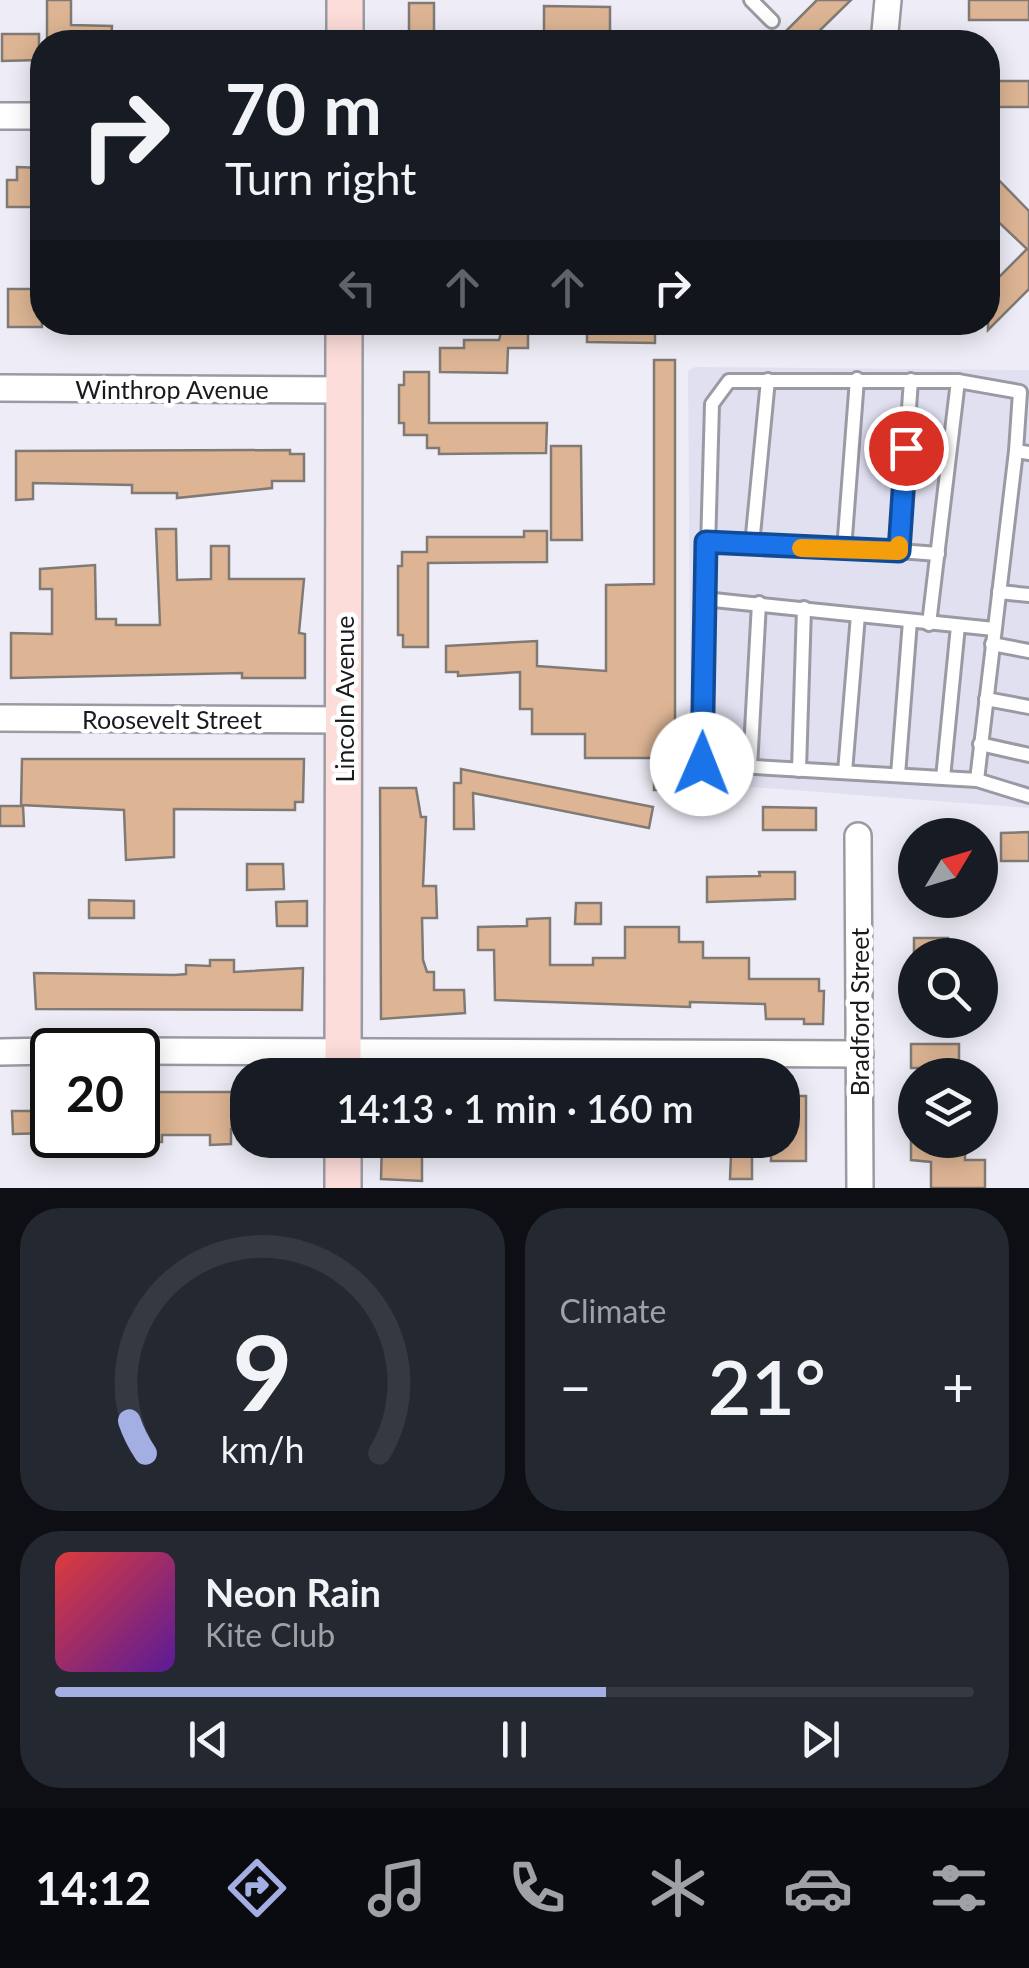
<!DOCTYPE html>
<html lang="en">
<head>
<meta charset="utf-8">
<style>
	body { margin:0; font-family:Lato,sans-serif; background:#242831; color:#f1f3f6; height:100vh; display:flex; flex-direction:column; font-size:38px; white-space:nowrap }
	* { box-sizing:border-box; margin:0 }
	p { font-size:32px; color:#9ea1a6 }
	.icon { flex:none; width:55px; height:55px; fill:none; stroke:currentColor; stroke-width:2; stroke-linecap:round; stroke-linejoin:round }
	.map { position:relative; height:1188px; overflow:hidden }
	.panel { display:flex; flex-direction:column; gap:20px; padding:20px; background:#0d0f14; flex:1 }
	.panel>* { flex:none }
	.guide { position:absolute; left:30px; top:30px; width:970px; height:305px; border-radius:40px; box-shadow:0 5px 25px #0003; background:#171b24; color:#f1f3f6; overflow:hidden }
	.needle { width:65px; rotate:52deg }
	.controls { position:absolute; left:898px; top:818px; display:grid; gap:20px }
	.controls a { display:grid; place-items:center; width:100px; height:100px; border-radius:50%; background:#171b24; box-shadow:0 5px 25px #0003; font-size:50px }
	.speed { position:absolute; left:30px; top:1028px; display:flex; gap:20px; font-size:50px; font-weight:700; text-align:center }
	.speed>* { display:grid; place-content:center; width:130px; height:130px; border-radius:50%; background:#171b24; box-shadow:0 5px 25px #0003; line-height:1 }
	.speed .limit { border:5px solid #111; border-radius:15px; background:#fff; color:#111 }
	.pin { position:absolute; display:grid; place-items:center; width:85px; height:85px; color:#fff; margin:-42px; border:5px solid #fff; border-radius:50%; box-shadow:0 2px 10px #0007 }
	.me { position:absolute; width:110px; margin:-55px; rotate:1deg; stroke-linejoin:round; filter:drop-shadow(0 0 8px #0008) }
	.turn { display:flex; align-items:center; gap:35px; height:210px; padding:0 30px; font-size:45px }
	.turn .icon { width:130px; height:130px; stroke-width:2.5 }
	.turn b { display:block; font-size:70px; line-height:85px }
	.lanes { display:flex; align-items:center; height:95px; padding:0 30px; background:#0003; justify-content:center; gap:50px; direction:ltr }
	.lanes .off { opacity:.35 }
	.big { font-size:75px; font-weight:600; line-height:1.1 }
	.panel .card { flex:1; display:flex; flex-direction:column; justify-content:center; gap:15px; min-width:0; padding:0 35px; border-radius:40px; background:#242831 }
	.panel .dial { align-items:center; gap:0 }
	.dial svg { height:260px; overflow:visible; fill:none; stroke:#363941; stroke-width:7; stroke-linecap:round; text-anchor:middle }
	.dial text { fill:#f1f3f6; stroke:none }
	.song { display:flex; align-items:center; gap:30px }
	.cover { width:120px; height:120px; border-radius:15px; background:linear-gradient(135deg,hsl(0 70% 55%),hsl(270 70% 35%)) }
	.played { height:10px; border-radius:5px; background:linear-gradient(90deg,#a3aee3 60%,#363941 60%) }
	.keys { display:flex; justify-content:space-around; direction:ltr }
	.heat { display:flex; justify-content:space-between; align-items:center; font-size:55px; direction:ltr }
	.panel .tiles { flex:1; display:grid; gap:20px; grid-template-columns:1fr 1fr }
	.card:last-child { grid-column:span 2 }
	.trip { position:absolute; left:230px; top:1058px; width:570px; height:100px; border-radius:40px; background:#171b24; box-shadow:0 5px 25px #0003; font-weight:600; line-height:100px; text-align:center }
	.dock { display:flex; height:160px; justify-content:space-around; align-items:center; background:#090b0e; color:#9ea1a6 }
	.dock .icon { width:70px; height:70px }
	.dock .on { color:#a3aee3 }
	.dock b { font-size:45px; color:#f1f3f6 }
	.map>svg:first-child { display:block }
</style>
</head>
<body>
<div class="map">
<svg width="1029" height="1188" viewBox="0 0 1029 1188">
	<rect width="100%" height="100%" fill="#eeedf7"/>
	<!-- built -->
	<path fill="#e1e0f1" d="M695 367 1029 370V808L698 783 691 778 688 371Z"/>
	<!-- building -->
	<g fill="#ddb594" stroke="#817a74" stroke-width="2.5">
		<path d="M47 0H71V25L112 26 111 42H47Z"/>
		<path d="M817 0H851L808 42H793L784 33Z"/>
		<rect x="969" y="0" width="60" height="20"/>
		<rect x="409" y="3" width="25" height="33"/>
		<path d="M544 6 610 7V37L544 36Z"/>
		<path d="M2 34H39V60L2 61Z"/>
		<rect x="988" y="81" width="41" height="26"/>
		<path d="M17 167 42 168V202H37V207H7V180H17Z"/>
		<path d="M988 169 1029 211V289L988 330V288L1027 249 991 215Z"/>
		<rect x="8" y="289" width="34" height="38"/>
		<path d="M504 322H528V348H508L507 373 440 372V348H464V340H499Z"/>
		<path d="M587 322H655V343L587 342Z"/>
		<path d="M654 360H675V790H654V758H585V734H532V709H520V672L458 676V672H446V646L537 641V666L606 671V585L654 584Z"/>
		<path d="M404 372H429V423H547L546 453 439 454V448H427V435H404V423H399V385H404Z"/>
		<path d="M551 446H581L582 540H551Z"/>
		<path d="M290 450V454H304V481H272V488L177 498V493H132V485L33 483V499L16 500V451Z"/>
		<path d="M156 529H176L177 580 211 579V546H229V579H304L299 633 305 634V678H242V673L11 678V633L52 634V589H40V569L95 565 96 619H116V625H160Z"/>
		<path d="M524 531H547V562L428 563V647H403V635H398V566H402V552H427V537H524Z"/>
		<path d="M22 759H304L303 802H295V810L174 809V857L126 860 124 810 21 805Z"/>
		<path d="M461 769 653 807 649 828 473 793 474 829H454V783H461Z"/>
		<path d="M380 788H416L421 817H426L423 886H436L437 918H422L423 960 427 972H434V990H464L465 1013 381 1019Z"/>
		<path d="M0 806H23L24 826H0Z"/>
		<path d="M763 807 816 808V830H763Z"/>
		<path d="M1029 832V861H1001V833Z"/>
		<path d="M247 864H283L284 889 247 890Z"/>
		<path d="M759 872H795V899L707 902V877L760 876Z"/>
		<path d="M89 900 134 901V918H89Z"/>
		<path d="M307 901V926H277L276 902Z"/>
		<path d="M576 903H601V924H575Z"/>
		<path d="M550 918V965H593V958H625V927H679V942H703V958H749V979H819V991H824L823 1024H804V1019H766L765 1004 690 1002V1007L495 1000 494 950H478V927L527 926V919Z"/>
		<path d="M914 938H948L949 955H914Z"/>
		<path d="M210 960H234V972L303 968 302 1010 36 1009 34 973 175 975 186 974V965L210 966Z"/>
		<rect x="911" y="1044" width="48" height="24"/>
		<path d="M140 1092H248V1129H231V1144L210 1145V1135H162V1142H140Z"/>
		<path d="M782 1096H806V1161H771V1140H782Z"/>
		<path d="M33 1101H52V1133L13 1134 12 1111H33Z"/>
		<path d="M382 1140H422V1181L381 1179Z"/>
		<path d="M911 1140H965V1160H985V1188H931V1162L911 1160Z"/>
		<path d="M731 1155H752V1179H730Z"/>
	</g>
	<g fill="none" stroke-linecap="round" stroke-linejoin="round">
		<defs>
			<g id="lane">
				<path d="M751 0 772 21"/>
				<path d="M1029 453 1016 451 977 780 1029 796"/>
				<path d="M705 542 844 550 857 379"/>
				<path d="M752 545 768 380"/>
				<path d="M844 550 899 551 911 380"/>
				<path d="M899 551 938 554"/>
				<path d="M999 592 1029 595"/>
				<path d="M704 599 994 629"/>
				<path d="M929 624 958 381"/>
				<path d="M992 644 1029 651"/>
				<path d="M986 699 1029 707"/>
				<path d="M980 744 1029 755"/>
				<path d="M750 767 759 603"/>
				<path d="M799 770 804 608"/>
				<path d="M845 772 858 615"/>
				<path d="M898 775 910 621"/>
				<path d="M943 778 958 626"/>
				<path d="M977 780 702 764 712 404 729 381H958L1020 392 1016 451"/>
			</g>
			<g id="street">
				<path d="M884 42 888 0"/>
				<path d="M0 116H42"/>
				<path d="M0 388 344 390"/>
				<path d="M0 718 344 720"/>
				<path d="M858 836 860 1188"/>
				<path d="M138 1051 860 1054"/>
				<path d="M0 1052 52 1051"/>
			</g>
			<g id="secondary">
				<path d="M345 0V42"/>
				<path d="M343 1075 344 322"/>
				<path d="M343 1188V1140"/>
			</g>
		</defs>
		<!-- lane casing -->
		<use href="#lane" stroke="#9a9aa3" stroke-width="18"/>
		<!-- street casing -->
		<use href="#street" stroke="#9a9aa3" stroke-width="30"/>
		<!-- secondary casing -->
		<use href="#secondary" stroke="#9a9aa3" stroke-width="40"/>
		<!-- lane -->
		<use href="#lane" stroke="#fff" stroke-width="12"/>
		<!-- street -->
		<use href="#street" stroke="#fff" stroke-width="25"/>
		<!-- secondary -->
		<use href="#secondary" stroke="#fdddda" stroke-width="35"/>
	</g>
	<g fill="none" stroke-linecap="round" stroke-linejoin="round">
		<defs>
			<path id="route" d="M702 764 706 542 899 551 906 448"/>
		</defs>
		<!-- route casing -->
		<use href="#route" stroke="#114b97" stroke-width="25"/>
		<!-- route -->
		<use href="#route" stroke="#1a73e8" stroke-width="18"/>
		<!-- slow -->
		<path stroke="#f59e0b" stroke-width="18" d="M801 548 899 551V545"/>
	</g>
	<g text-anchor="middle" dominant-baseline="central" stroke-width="9" stroke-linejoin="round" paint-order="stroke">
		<!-- street labels -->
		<g font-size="25" fill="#1a191d" stroke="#fff">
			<text x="172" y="389">Winthrop Avenue</text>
			<text transform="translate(344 699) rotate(-90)">Lincoln Avenue</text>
			<text x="172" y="719">Roosevelt Street</text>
			<text transform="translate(859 1012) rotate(-90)">Bradford Street</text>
		</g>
	</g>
</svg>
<div class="controls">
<a><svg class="needle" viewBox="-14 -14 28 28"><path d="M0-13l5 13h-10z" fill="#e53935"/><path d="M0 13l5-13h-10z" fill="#9ea1a6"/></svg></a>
<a><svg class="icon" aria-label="search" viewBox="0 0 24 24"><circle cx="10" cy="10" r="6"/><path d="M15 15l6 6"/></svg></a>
<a><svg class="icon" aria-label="layers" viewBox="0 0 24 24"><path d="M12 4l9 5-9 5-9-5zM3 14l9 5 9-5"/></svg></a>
</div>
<div class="speed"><div class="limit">20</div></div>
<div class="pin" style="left:906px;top:448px;background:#d93025"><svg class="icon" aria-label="arrive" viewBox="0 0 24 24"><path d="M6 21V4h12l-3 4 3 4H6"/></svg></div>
<svg class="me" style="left:702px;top:764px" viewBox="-20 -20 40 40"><circle r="19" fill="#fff"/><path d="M0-13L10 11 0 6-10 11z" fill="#1a73e8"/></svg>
<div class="trip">14:13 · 1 min · 160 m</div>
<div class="guide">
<div class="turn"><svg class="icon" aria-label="right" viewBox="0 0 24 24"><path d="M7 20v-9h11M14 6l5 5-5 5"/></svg><div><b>70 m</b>Turn right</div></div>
<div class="lanes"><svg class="icon off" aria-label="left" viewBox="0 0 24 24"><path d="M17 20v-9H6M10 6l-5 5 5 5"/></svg><svg class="icon off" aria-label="ahead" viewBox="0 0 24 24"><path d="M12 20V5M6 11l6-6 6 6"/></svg><svg class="icon off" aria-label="ahead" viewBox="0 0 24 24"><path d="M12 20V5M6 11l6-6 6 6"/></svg><svg class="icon" aria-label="right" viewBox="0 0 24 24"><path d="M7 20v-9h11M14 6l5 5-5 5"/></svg></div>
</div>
</div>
<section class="panel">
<div class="tiles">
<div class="card dial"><svg viewBox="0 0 100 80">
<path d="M14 69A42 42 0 1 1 86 69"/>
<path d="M14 69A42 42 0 0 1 9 59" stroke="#a3aee3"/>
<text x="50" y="56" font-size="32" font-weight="700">9</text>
<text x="50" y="72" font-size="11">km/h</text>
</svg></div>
<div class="card"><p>Climate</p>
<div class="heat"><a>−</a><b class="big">21°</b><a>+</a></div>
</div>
<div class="card">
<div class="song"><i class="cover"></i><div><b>Neon Rain</b><p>Kite Club</p></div></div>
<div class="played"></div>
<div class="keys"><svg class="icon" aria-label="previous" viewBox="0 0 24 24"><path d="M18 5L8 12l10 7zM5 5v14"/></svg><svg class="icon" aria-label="pause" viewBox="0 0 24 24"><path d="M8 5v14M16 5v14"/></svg><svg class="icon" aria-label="next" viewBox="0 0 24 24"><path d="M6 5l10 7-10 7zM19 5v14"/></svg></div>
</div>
</div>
</section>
<nav class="dock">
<b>14:12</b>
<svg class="icon on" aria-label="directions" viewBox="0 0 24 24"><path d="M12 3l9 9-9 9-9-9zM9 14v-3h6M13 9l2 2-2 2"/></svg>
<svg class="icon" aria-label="music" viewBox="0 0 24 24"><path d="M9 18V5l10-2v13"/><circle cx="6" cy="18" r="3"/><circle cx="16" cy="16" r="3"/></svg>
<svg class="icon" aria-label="phone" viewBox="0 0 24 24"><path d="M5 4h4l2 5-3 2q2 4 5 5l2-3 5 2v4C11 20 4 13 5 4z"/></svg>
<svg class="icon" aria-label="climate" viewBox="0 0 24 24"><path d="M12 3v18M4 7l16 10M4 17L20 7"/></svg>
<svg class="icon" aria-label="car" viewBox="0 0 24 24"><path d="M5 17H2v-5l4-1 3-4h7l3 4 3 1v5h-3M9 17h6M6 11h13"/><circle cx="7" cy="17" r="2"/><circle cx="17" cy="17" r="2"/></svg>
<svg class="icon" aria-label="filters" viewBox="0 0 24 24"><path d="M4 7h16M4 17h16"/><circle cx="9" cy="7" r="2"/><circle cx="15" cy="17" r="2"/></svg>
</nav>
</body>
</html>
